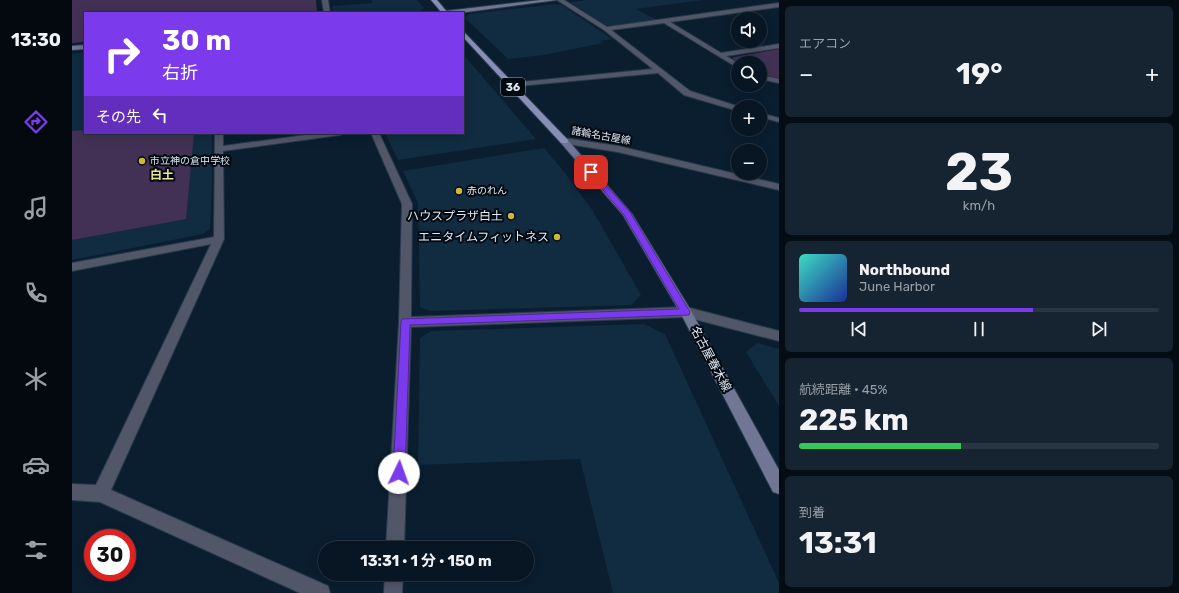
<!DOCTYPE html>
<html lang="ja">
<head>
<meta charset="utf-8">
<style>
	body { margin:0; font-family:Rubik,"Noto Sans JP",sans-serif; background:#162331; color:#f1f3f6; height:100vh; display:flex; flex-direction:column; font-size:15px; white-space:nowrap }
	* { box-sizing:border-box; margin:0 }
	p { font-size:13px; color:#989fa6 }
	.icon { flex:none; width:22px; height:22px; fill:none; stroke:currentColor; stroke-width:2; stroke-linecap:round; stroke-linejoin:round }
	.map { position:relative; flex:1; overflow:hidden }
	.drawer { display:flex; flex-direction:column; gap:6px; padding:6px; background:#040c14; width:400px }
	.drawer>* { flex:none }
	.top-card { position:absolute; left:12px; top:12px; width:380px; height:122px; border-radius:0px; box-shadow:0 2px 10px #0003,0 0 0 1px #293541; background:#7c3aed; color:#fff; overflow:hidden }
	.controls { position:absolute; left:659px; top:12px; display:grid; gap:8px }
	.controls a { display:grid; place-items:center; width:36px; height:36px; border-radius:50%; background:#081624; box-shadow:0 2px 10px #0003,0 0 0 1px #293541; font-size:20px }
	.speed { position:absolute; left:12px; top:529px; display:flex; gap:8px; font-size:20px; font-weight:700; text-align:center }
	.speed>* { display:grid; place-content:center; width:52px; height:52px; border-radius:50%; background:#081624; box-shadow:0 2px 10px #0003,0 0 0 1px #293541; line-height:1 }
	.speed .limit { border:6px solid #d22; background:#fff; color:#111 }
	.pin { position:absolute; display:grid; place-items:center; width:34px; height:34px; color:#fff; margin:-17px; border-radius:8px; box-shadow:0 2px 6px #0006 }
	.me { position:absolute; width:44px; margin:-22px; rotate:3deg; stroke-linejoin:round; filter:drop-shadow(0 0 3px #0008) }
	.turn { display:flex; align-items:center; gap:14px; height:84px; padding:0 12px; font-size:18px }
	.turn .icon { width:52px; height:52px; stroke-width:2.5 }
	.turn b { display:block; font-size:28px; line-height:34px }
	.then { display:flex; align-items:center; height:38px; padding:0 12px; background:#0003; gap:8px; font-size:15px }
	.big { font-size:30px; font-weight:700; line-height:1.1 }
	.drawer .widget { flex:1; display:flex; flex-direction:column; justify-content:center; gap:6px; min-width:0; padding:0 14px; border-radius:6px; background:#162331 }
	.drawer .dial { align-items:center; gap:0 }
	.dial b { font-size:52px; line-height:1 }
	.song { display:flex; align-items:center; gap:12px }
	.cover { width:48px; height:48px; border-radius:6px; background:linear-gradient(135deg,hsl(170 70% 55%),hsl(230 70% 35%)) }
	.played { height:4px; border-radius:2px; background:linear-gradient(90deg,#7c3aed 65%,#293541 65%) }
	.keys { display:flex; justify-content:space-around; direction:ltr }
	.heat { display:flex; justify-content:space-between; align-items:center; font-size:22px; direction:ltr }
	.charge { height:6px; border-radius:3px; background:linear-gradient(90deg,#34c759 45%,#293541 0) }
	.trip { position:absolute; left:246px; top:541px; width:216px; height:40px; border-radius:20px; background:#081624; box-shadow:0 2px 10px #0003,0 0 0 1px #293541; font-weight:700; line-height:40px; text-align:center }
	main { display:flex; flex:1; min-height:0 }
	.tab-bar { display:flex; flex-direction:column; width:72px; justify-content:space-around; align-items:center; background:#03090e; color:#989fa6 }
	.tab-bar .icon { width:28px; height:28px }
	.tab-bar .on { color:#7c3aed }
	.tab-bar b { font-size:18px; color:#f1f3f6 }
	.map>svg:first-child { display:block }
</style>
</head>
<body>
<main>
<nav class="tab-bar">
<b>13:30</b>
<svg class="icon on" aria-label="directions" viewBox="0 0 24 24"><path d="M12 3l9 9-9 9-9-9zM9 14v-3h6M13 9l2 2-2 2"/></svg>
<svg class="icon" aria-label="music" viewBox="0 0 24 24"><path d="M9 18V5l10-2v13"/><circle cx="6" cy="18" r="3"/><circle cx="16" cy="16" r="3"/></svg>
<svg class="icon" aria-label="phone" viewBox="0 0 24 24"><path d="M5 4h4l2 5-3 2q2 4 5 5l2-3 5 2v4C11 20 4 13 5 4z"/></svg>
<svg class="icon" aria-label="climate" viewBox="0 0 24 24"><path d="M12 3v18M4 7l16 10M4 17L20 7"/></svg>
<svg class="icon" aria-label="car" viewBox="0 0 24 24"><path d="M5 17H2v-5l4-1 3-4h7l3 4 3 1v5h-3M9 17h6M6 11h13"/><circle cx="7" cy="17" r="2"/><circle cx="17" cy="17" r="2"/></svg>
<svg class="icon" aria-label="filters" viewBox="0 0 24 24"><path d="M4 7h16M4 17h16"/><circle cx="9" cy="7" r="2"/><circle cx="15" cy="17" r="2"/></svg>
</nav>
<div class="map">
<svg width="707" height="593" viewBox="0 0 707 593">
	<rect width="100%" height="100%" fill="#0a1e30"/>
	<!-- built -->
	<g fill="#112b41">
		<path d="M299 0H345L352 8 348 11 329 13H261L260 6 301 3Z"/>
		<path d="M514 0H631L564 9 585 20 539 26 534 25 499 3 500 2Z"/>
		<path d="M483 4 490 5 540 39 528 41 531 43 472 55 436 59 393 18 397 14Z"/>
		<path d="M13 52V133H140V190L138 229 131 234 0 260V54Z"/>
		<path d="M391 54 464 139 326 160 313 133H391Z"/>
		<path d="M472 148 493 173 521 211 569 295 559 305 358 311 348 307 346 203 331 171Z"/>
		<path d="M572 324 593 334 707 583V593H541L508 459 346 465 348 338 359 331Z"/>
		<path d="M685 343 707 349V406L674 352Z"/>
	</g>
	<!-- green -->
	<g fill="#423154">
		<path d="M0 0H244L245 13H13V42L0 43Z"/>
		<path d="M707 49V79L688 74V63H667L660 58 663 57Z"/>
		<path d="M13 130V133H122L114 219 0 240V131Z"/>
	</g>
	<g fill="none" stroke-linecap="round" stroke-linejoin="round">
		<defs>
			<g id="street">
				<path d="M250 0H256L258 13H252Z"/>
				<path d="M485 0H492L535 27 707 3V7L598 22 649 53 707 44V48L654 56 666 63V68L592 23 539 30 618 91 668 107H666V111L612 95 586 73 436 87V83H439L581 69 532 30Z"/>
				<path d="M688 75 707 79V83L688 79Z"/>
				<path d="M688 113 707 118V122L688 117Z"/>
				<path d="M143 133H151V146L249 133H272L268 135 151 151 152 239 39 490 256 586 258 593H228L28 502 0 500V484L24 485 139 244 0 271V263L142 237Z"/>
				<path d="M299 133H307L340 204 339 317 614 307 707 331V341L614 317 339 327 332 548H314L327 322 330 204Z"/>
				<path d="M492 138 546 146 707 184V190L546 152 489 143 488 141Z"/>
				<path d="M313 574H331L330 593H312Z"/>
			</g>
			<g id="secondary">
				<path d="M469 0H485L387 13H370L373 11Z"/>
				<path d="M13 45V49L0 50V46Z"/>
				<path d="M492 138 495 139 560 214 618 309 707 470V494L701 492 609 314 551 215 489 143 488 141Z"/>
			</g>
			<g id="primary">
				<path d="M359 0H365L376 13H370Z"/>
				<path d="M391 31 495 139 496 141 495 143H489L391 37Z"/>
			</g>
		</defs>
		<!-- street casing -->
		<use href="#street" stroke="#283b4c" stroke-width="2"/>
		<!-- secondary casing -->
		<use href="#secondary" stroke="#283b4c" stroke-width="2"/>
		<!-- primary casing -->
		<use href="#primary" stroke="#283b4c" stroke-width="2"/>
		<!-- street -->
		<use href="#street" fill="#525669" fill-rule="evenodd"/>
		<!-- secondary -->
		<use href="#secondary" fill="#707694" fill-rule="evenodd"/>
		<!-- primary -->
		<use href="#primary" fill="#888fb6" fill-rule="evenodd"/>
	</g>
	<!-- route -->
	<path fill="#7c3aed" stroke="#51269a" d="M519 170 521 171 558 212 617 310 618 312 617 315 338 325 333 473 331 477 327 479 322 477 321 473 329 322 330 319 607 309 552 215 516 172Z"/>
	<!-- markers -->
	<g fill="#ccb939" stroke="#02080f" stroke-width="1.5">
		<circle cx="70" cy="161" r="4"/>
		<circle cx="387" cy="191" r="4"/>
		<circle cx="439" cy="216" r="4"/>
		<circle cx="485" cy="237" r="4"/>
	</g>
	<g text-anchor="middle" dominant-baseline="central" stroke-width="4" stroke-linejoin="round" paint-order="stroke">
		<!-- far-street labels -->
		<g font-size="10" fill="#deeaf6" stroke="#02080f">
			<text transform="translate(529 136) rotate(10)">諸輪名古屋線</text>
		</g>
		<!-- far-poi labels -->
		<g font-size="10" fill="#deeaf6" stroke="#02080f" text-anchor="start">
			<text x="78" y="161">市立神の倉中学校</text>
			<text x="395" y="191">赤のれん</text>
		</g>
		<!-- shield labels -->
		<rect fill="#02080f" stroke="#9ca6b1" stroke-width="1" x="429" y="78" width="24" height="18" rx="3"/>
		<g font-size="11" font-weight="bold" fill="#deeaf6">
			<text x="441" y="87">36</text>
		</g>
		<!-- far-quarter labels -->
		<g font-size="12" font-weight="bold" fill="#ede192" stroke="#02080f">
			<text x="90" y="175">白土</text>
		</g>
		<!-- poi labels -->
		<g font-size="12" fill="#deeaf6" stroke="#02080f" text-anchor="end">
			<text x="431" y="216">ハウスプラザ白土</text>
			<text x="477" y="237">エニタイムフィットネス</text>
		</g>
		<!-- street labels -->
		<g font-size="12" fill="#deeaf6" stroke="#02080f">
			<text transform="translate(639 359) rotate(62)">名古屋春木線</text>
		</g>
	</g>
</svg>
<div class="controls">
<a><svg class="icon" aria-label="sound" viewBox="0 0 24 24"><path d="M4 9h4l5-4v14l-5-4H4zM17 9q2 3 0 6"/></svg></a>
<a><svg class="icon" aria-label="search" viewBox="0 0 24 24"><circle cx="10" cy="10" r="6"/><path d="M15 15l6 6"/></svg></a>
<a>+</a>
<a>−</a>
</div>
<div class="speed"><div class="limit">30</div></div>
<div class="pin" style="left:519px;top:172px;background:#d93025"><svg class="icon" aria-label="arrive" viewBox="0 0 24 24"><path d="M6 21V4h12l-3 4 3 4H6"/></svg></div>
<svg class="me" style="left:327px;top:473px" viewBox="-20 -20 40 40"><circle r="19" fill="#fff"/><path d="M0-13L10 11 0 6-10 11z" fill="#7c3aed"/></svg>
<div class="trip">13:31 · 1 分 · 150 m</div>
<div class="top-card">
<div class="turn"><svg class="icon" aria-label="right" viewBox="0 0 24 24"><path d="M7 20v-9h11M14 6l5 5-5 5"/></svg><div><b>30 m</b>右折</div></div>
<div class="then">その先<svg class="icon" aria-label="left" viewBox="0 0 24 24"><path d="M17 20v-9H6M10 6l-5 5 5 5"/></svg></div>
</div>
</div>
<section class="drawer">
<div class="widget"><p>エアコン</p>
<div class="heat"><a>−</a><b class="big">19°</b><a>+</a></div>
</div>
<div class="widget dial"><b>23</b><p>km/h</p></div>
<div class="widget">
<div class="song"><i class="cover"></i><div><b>Northbound</b><p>June Harbor</p></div></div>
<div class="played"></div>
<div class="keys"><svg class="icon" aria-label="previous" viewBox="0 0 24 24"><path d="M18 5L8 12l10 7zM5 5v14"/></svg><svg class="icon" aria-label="pause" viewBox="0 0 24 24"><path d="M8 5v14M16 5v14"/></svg><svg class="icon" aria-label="next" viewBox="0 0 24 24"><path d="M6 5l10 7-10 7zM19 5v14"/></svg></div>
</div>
<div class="widget"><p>航続距離 · 45%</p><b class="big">225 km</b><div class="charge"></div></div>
<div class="widget"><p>到着</p><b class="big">13:31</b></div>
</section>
</main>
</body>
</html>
